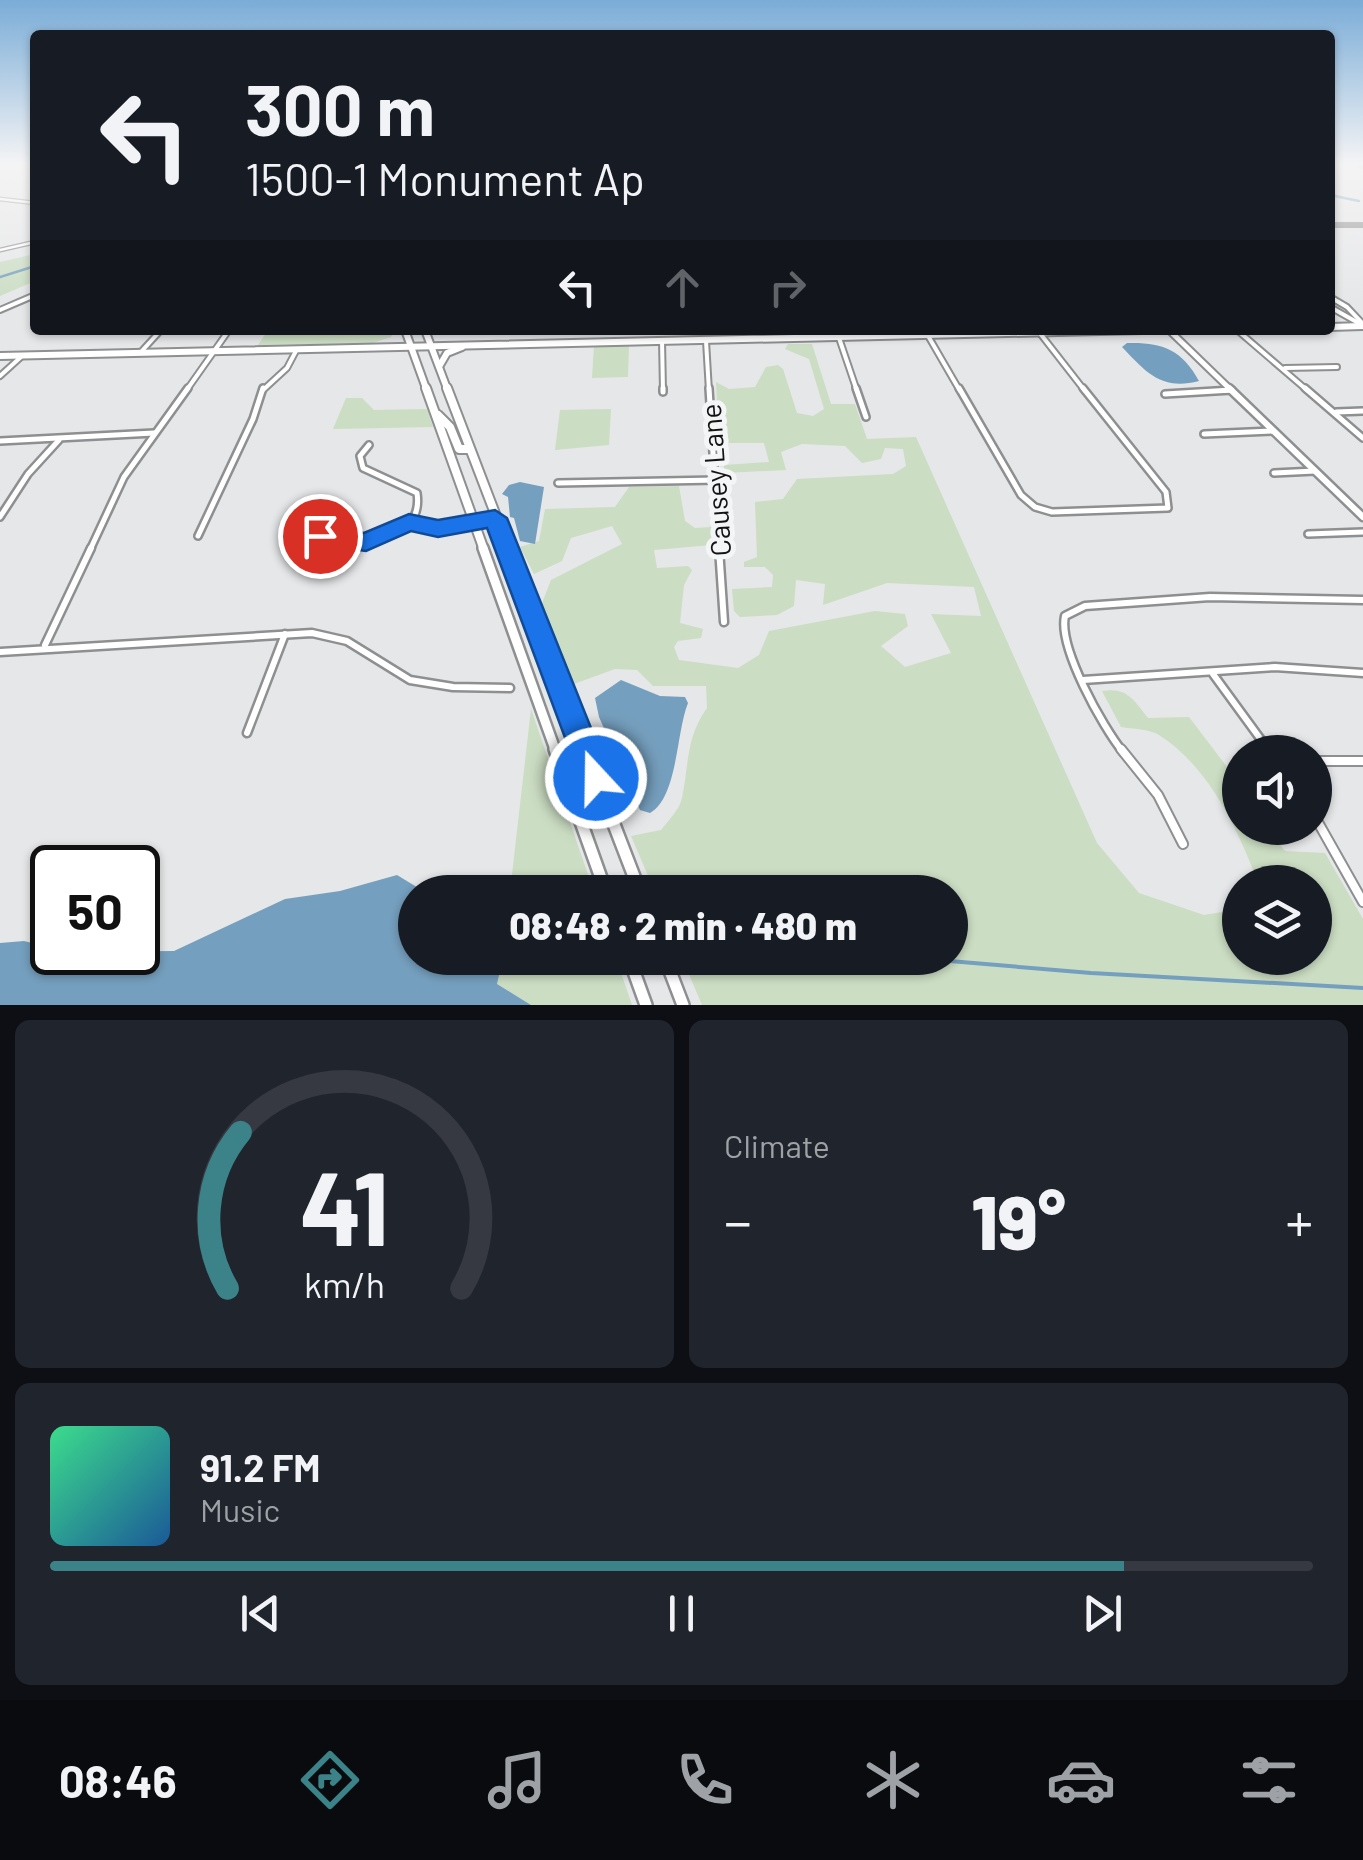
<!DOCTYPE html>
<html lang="en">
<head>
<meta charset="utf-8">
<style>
	body { margin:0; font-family:Barlow,sans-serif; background:#20242c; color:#f1f3f6; height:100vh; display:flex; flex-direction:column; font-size:38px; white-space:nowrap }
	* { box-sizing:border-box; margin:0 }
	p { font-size:32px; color:#9ea1a6 }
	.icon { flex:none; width:55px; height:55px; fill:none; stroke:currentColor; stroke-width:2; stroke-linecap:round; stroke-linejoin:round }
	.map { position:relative; height:1005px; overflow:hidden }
	.sheet { display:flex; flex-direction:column; gap:15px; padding:15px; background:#0d0f14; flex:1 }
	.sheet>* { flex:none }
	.guide { position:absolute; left:30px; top:30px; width:1305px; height:305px; border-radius:10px; box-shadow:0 2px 8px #0004; background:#171b24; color:#f1f3f6; overflow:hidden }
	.tools { position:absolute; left:1222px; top:735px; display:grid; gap:20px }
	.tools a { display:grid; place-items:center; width:110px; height:110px; border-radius:50%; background:#171b24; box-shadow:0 2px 8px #0004; font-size:50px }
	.speed { position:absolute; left:30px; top:845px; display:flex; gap:20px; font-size:50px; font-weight:700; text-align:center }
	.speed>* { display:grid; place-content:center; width:130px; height:130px; border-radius:50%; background:#171b24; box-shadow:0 2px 8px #0004; line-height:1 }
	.speed .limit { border:5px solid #111; border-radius:15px; background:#fff; color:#111 }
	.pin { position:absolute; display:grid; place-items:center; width:85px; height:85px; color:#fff; margin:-42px; border:5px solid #fff; border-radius:50%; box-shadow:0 2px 10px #0007 }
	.me { position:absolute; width:110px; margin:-55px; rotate:339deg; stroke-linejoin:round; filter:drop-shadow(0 0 8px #0008) }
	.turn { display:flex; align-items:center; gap:35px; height:210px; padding:0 50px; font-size:45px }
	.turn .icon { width:130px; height:130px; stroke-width:2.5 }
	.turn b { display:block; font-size:70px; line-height:85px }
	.lanes { display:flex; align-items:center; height:95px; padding:0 50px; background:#0003; justify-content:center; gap:50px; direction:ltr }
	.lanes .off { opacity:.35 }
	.big { font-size:75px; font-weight:800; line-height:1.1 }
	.sheet .tile { flex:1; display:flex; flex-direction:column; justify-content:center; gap:15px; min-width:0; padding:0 35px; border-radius:15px; background:#20242c }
	.sheet .dial { align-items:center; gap:0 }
	.dial svg { height:260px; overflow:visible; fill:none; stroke:#363941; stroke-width:7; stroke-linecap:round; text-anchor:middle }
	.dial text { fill:#f1f3f6; stroke:none }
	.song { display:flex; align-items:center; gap:30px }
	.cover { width:120px; height:120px; border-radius:15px; background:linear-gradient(135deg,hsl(150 70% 55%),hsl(210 70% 35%)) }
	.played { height:10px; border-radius:5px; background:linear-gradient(90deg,#3b8388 85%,#363941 85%) }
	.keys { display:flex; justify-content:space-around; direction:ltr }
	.heat { display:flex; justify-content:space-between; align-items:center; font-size:55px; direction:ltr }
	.sheet .tiles { flex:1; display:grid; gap:15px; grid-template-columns:1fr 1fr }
	.tile:last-child { grid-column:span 2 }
	.trip { position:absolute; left:398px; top:875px; width:570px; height:100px; border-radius:50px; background:#171b24; box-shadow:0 2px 8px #0004; font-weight:800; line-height:100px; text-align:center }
	.tabs { display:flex; height:160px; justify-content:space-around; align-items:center; background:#090b0e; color:#9ea1a6 }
	.tabs .icon { width:70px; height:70px }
	.tabs .active { color:#3b8388 }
	.tabs b { font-size:45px; color:#f1f3f6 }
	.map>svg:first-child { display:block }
</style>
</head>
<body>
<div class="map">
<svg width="1363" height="1005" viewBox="0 0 1363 1005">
	<rect width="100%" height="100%" fill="#e6e7e8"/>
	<!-- green -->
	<g fill="#cbddc3">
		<path d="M35 254V281L0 296V262Z"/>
		<path d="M268 330H395L391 337 373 343 258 345Z"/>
		<path d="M788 344H812L831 404H855L867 439 916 437 1097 843 1139 893 1204 915 1240 909V958H1315V882H1253L1256 877C1236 826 1208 766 1159 735 1149 729 1133 729 1121 727L1102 691C1127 687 1133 699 1148 718L1189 717 1240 784V828H1267L1285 851 1325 853 1363 919V1005H702L682 958H950V892H655L631 836 661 830C668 821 680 809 682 798 689 764 686 737 707 708L706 686H653L637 670 615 669 571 685 542 603 551 580 622 544 612 526 571 538 562 561 534 574 520 547 539 541 545 509 615 507 629 487 679 486 685 521 695 528 711 527 712 545 654 550 657 568 688 566 692 570 684 585 680 623 703 629 701 638 678 641 674 647 679 660 738 668 759 655 769 631 875 611 905 614 908 626 881 646 905 667 951 653 931 614 981 616 974 587 887 583 823 605 825 584 796 580 794 606 777 615 740 617 734 611 732 589 772 587 773 575 765 567H744V562L757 557 755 502 783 499 797 479 893 474 906 466 903 449 885 448 881 459 862 463 845 446 802 444 781 452 786 470 724 473V465L769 462 764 443H719L716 382 729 389 755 387 766 367 778 365 783 369 797 413 813 416 824 409 809 359 785 349Z"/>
		<path d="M594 345H629L628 377 592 378Z"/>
		<path d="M346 398H362L374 410 427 409 433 427 333 429Z"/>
		<path d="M611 409 609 445 555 450 560 410Z"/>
		<path d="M531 709 594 892H510Z"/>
		<path d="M503 958H616L632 1005H531L497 984Z"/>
	</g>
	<!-- water -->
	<g fill="#759fbe">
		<path d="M1127 343C1161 342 1182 349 1199 381 1161 391 1146 372 1122 347Z"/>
		<path d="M520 482 544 487 535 544 520 541 514 518 510 517 508 497 502 494 509 485Z"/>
		<path d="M621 680 660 696 685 697 688 703C676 732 678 797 650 813L640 810 599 717 595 698Z"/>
		<path d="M397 875 425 892H415V958H503L497 984 531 1005H0V943L24 941 52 948V952L174 951 285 899 340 891Z"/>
	</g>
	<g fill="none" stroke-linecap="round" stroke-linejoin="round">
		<!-- stream-far1 -->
		<g stroke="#759fbe" stroke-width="2.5">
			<path d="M1330 195 1359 201"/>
			<path d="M0 277 35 266"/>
		</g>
		<!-- stream -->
		<g stroke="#759fbe" stroke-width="4">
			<path d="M605 958 617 962"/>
			<path d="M914 958 1091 973 1363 988"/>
		</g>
		<!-- taxiway -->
		<g fill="#8b8c8c" fill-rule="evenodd">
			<path d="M1354 163H1363V169L1359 168Z"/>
			<rect x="1330" y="222" width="33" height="6"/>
		</g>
		<defs>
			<g id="minor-far4">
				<path d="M0 199 35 203"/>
				<path d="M0 250 35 242"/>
			</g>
			<g id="minor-far3">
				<path d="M1330 297 1347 307 1363 324"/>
				<path d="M1330 307 1362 325"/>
				<path d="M0 310 35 295"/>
				<path d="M1237 330 1308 391"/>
				<path d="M1039 332 1085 391"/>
				<path d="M927 334 960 391"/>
				<path d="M838 335 857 391"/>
				<path d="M662 340 663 391"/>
				<path d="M706 341 709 391"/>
				<path d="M140 353 161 330"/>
				<path d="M1285 368 1337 367"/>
				<path d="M0 376 22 356"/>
				<path d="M186 391 229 330"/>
				<path d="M262 391 287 368 297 349"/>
				<path d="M1223 391 1232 390"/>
			</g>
			<g id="minor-far2">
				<path d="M663 388V392"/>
				<path d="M709 388 719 550"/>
				<path d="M856 388 866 417"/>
				<path d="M959 388 1021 495 1035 507 1052 512 1168 508 1166 492 1083 388"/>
				<path d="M1305 388 1363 438"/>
				<path d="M1165 394 1232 390"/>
				<path d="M1336 412 1363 411"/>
				<path d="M1204 434 1274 431"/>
				<path d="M0 441 154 433"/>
				<path d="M1274 473 1315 471"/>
				<path d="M558 483 717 480"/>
				<path d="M0 517 28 474 59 440"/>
				<path d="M409 522 438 529 495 518"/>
				<path d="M1308 534 1363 532"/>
				<path d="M198 536 253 419 263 388"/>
				<path d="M320 537C352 541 425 546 417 493L363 468 360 456 369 445"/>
				<path d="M90 550 124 477 188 388"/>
			</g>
			<g id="minor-far1">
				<path d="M719 548 724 622"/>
				<path d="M45 645 91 548"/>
				<path d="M0 652 312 633 347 641 410 680 453 687 510 688"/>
				<path d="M1213 674 1270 752"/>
				<path d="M1083 680 1275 667 1363 673"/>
				<path d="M247 733 285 634"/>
				<path d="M1123 752C1102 726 1058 647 1065 616L1085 606 1210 597 1363 600"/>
			</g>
			<g id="minor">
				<path d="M1121 749 1158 795 1183 844"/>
				<path d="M1315 761H1363"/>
				<path d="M1315 817 1363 902"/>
			</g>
			<path id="tertiary-far1" d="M1169 330 1232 391"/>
			<path id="tertiary" d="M1229 388 1363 517"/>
			<g id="secondary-far3">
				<path d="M1330 327 1363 326"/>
				<path d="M405 330 427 391"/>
				<path d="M425 330 448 391"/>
				<path d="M0 356 1143 330"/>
				<path d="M440 365 447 353 462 347"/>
			</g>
			<g id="secondary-far2">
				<path d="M426 388 484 550"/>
				<path d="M447 388 509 550"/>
				<path d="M438 415 450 427 459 449H469"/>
			</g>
			<g id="secondary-far1">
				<path d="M483 548 556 752"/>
				<path d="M508 548 586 752"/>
			</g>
			<g id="secondary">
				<path d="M555 749 606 892"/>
				<path d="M585 749 640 892"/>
				<path d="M629 958 646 1005"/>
				<path d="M665 958 683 1005"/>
			</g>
		</defs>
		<!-- minor-far4 casing -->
		<use href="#minor-far4" stroke="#8e8f90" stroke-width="5"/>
		<!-- minor-far3 casing -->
		<use href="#minor-far3" stroke="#8e8f90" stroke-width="8"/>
		<!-- minor-far2 casing -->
		<use href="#minor-far2" stroke="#8e8f90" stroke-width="10"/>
		<!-- minor-far1 casing -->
		<use href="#minor-far1" stroke="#8e8f90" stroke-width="11"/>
		<!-- minor casing -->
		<use href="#minor" stroke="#8e8f90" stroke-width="12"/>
		<!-- tertiary-far1 casing -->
		<use href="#tertiary-far1" stroke="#8e8f90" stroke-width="9"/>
		<!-- tertiary casing -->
		<use href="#tertiary" stroke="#8e8f90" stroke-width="11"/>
		<!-- secondary-far3 casing -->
		<use href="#secondary-far3" stroke="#8e8f90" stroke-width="10"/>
		<!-- secondary-far2 casing -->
		<use href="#secondary-far2" stroke="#8e8f90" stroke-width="12"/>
		<!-- secondary-far1 casing -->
		<use href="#secondary-far1" stroke="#8e8f90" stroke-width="14"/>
		<!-- secondary casing -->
		<use href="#secondary" stroke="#8e8f90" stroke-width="16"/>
		<!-- minor-far4 -->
		<use href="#minor-far4" stroke="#fff" stroke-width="2.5"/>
		<!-- minor-far3 -->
		<use href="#minor-far3" stroke="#fff" stroke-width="4"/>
		<!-- minor-far2 -->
		<use href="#minor-far2" stroke="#fff" stroke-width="5"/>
		<!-- minor-far1 -->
		<use href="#minor-far1" stroke="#fff" stroke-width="6"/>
		<!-- minor -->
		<use href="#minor" stroke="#fff" stroke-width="8"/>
		<!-- tertiary-far1 -->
		<use href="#tertiary-far1" stroke="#fff" stroke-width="5"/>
		<!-- tertiary -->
		<use href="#tertiary" stroke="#fff" stroke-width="6"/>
		<!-- secondary-far3 -->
		<use href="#secondary-far3" stroke="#fff" stroke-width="6"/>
		<!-- secondary-far2 -->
		<use href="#secondary-far2" stroke="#fff" stroke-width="8"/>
		<!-- secondary-far1 -->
		<use href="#secondary-far1" stroke="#fff" stroke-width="9"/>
		<!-- secondary -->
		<use href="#secondary" stroke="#fff" stroke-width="11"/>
	</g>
	<!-- sky -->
	<linearGradient id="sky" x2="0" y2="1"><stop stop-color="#7aacd7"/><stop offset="0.54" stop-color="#f4f4f5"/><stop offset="1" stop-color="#f4f4f5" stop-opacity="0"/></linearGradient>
	<rect width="1363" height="304" fill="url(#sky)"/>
	<!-- route -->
	<path fill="#1a73e8" stroke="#114b97" stroke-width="2.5" d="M495 510 507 518 611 778 607 788 596 793 584 788 580 778 487 528 438 537 411 531 366 551 320 545 308 536 320 528 364 533 409 514 438 520Z"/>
	<g text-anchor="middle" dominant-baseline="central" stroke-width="10" stroke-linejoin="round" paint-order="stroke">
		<!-- street labels -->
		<g font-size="28" fill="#131313" stroke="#f3f5f6">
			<text transform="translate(715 480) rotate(-94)">Causey Lane</text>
		</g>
	</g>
</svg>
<div class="tools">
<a><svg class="icon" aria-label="sound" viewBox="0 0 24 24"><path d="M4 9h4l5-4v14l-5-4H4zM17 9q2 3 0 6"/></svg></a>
<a><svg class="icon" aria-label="layers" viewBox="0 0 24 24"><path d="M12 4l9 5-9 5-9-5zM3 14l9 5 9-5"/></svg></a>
</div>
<div class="speed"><div class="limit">50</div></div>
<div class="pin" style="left:320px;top:536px;background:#d93025"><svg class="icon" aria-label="arrive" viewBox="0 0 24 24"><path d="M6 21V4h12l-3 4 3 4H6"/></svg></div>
<svg class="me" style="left:596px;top:778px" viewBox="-20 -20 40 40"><circle r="17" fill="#1a73e8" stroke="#fff" stroke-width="3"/><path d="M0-11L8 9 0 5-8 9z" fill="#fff"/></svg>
<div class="trip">08:48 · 2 min · 480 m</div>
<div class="guide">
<div class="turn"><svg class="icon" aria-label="left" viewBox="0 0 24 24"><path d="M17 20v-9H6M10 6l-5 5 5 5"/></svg><div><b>300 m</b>1500-1 Monument Ap</div></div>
<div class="lanes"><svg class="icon" aria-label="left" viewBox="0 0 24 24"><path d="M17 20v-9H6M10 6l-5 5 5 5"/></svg><svg class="icon off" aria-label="ahead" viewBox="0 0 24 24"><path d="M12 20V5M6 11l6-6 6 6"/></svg><svg class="icon off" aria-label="right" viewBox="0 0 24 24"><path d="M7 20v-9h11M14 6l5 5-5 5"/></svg></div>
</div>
</div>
<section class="sheet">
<div class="tiles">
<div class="tile dial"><svg viewBox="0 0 100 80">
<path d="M14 69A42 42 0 1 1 86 69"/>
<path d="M14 69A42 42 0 0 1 18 21" stroke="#3b8388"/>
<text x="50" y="56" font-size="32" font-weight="700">41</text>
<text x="50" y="72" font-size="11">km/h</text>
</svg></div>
<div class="tile"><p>Climate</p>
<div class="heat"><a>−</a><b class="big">19°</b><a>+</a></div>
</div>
<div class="tile">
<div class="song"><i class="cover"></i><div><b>91.2 FM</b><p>Music</p></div></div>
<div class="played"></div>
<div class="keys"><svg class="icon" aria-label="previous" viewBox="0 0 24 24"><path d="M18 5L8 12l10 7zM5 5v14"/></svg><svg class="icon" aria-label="pause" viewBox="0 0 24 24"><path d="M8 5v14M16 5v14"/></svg><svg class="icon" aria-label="next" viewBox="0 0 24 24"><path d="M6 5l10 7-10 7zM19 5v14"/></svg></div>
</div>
</div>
</section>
<nav class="tabs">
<b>08:46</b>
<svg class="icon active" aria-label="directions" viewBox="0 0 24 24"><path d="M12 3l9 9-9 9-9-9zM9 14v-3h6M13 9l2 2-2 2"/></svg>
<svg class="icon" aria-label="music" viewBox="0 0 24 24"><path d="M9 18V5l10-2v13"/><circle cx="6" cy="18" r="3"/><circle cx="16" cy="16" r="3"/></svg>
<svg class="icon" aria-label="phone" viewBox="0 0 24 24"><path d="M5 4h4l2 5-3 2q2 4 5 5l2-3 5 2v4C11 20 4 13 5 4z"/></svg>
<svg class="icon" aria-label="climate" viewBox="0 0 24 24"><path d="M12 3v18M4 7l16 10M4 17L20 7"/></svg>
<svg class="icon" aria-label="car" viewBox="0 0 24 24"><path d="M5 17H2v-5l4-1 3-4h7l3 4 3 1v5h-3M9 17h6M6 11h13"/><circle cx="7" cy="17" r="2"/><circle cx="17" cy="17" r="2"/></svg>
<svg class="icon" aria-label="filters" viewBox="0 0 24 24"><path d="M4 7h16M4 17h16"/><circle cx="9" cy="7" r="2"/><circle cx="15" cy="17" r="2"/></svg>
</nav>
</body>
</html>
